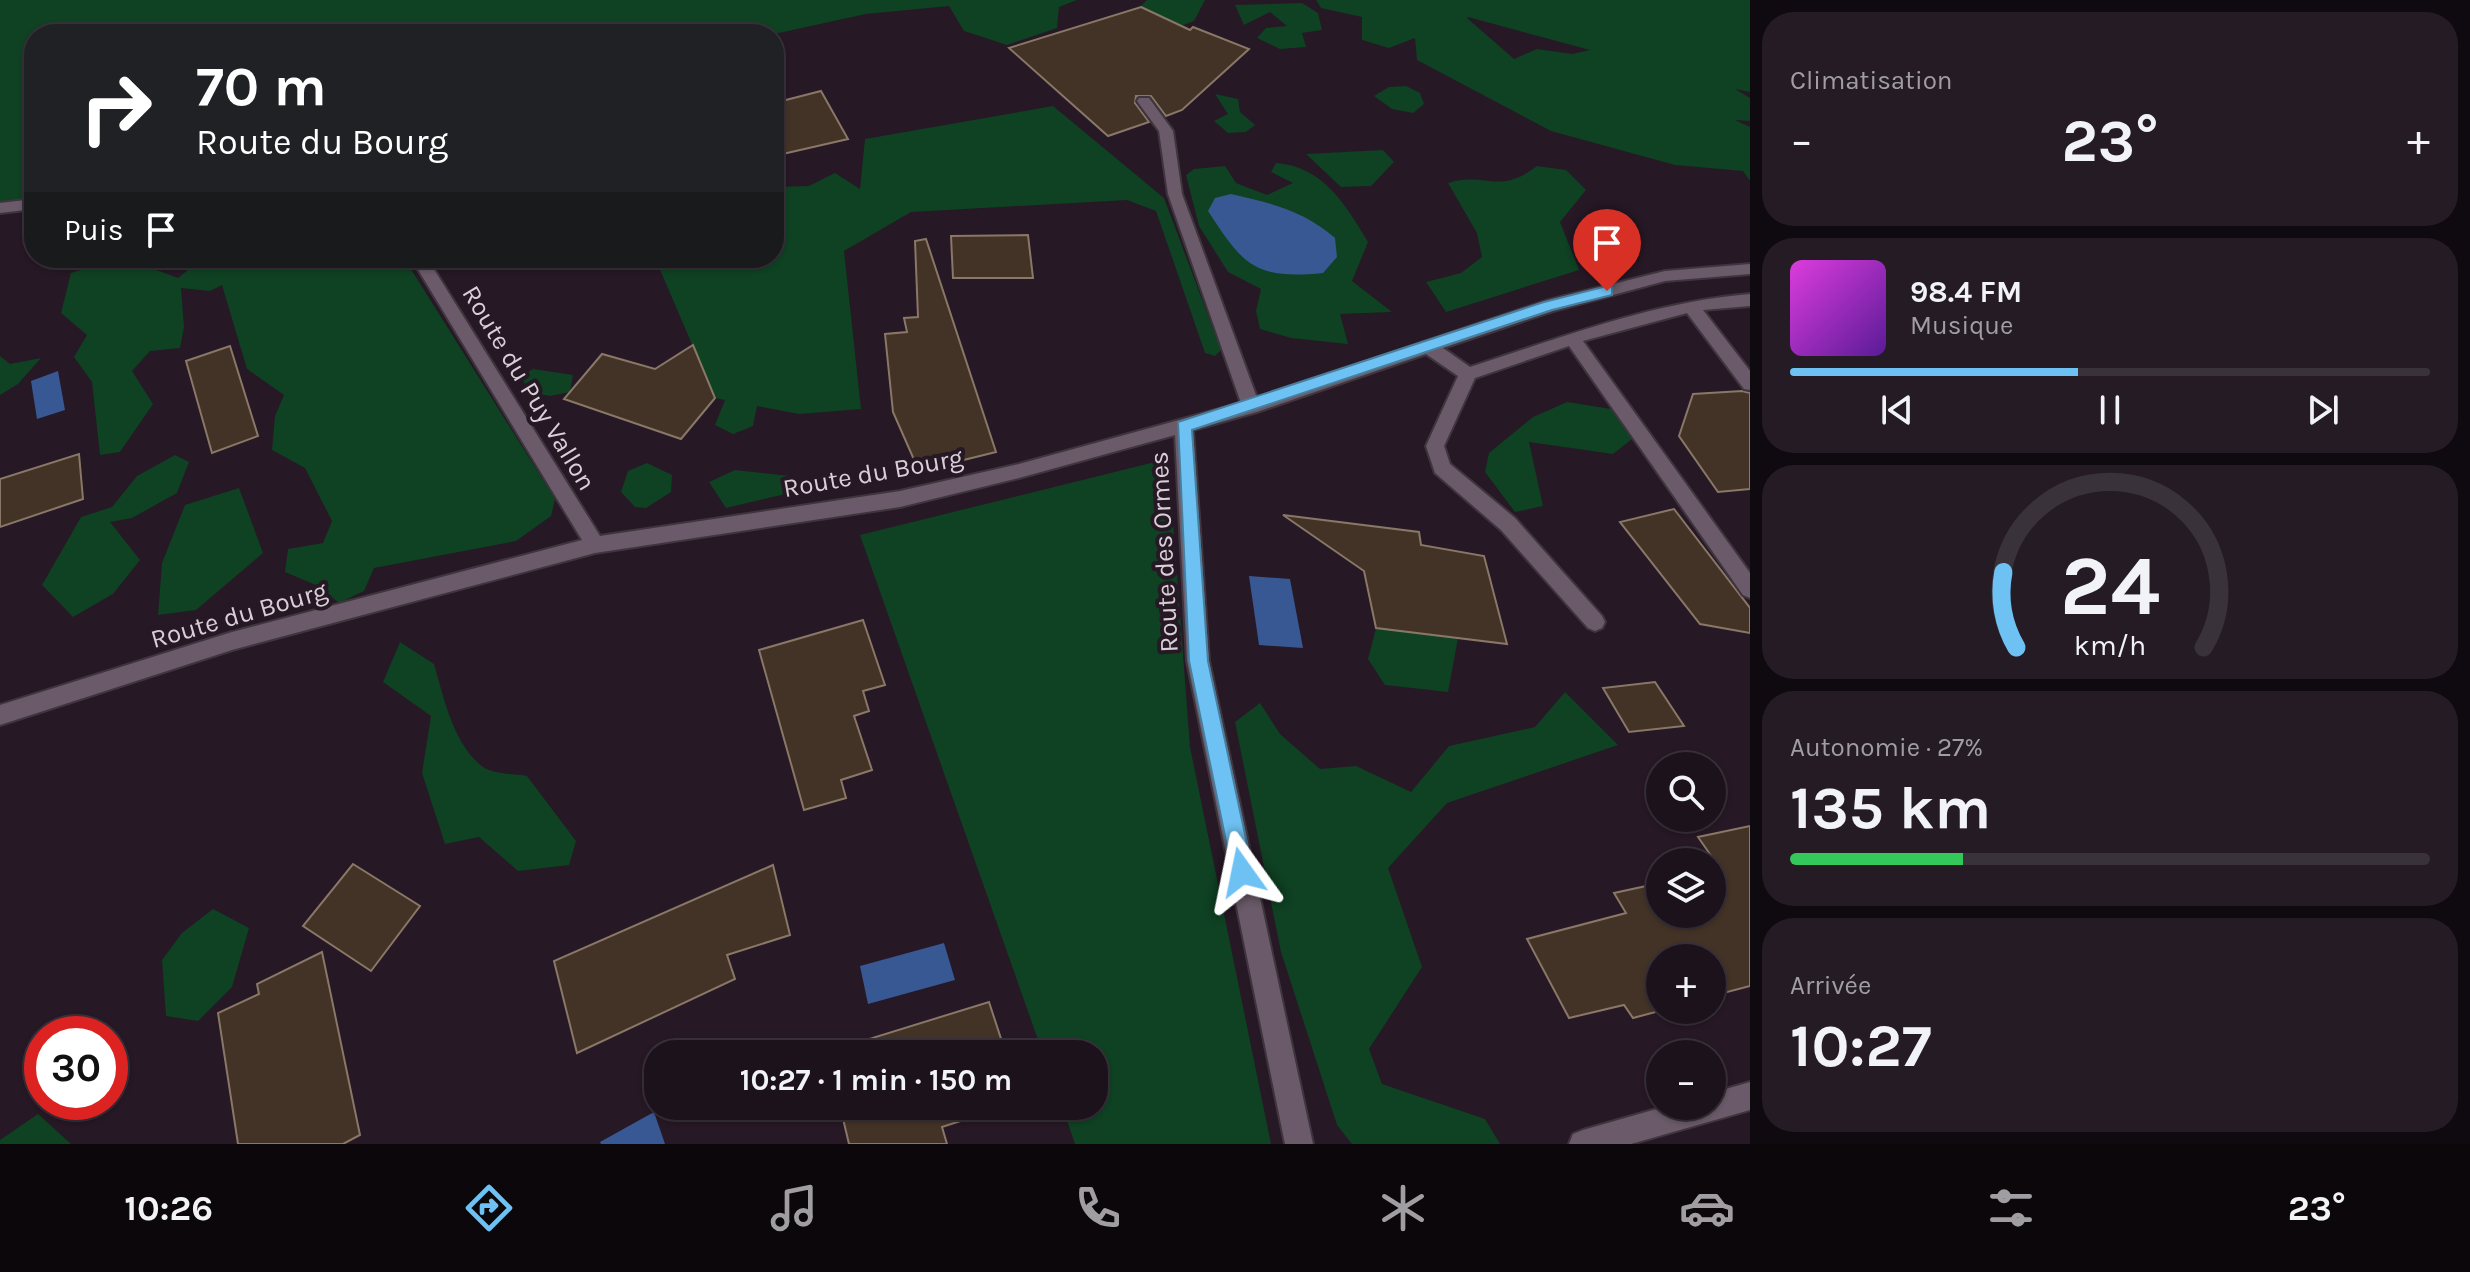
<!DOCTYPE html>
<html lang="fr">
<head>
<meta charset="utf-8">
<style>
	body { margin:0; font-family:Karla,sans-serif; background:#251b25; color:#f1f3f6; height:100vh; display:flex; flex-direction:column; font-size:30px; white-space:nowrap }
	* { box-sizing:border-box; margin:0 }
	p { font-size:26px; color:#a09ea3 }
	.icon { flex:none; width:44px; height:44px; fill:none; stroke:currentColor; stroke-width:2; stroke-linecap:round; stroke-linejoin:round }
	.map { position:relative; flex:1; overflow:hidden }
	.drawer { display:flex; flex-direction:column; gap:12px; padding:12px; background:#0f0a0f; width:720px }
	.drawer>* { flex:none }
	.top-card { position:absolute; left:24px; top:24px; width:760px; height:244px; border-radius:32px; box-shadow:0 2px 6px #0004,0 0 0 2px #3a323b; background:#202124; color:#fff; overflow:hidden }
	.controls { position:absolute; left:1646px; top:752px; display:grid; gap:16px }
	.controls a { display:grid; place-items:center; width:80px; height:80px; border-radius:50%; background:#1c121c; box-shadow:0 2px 6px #0004,0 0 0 2px #3a323b; font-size:40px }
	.speed { position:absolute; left:24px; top:1016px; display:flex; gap:16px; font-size:40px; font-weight:700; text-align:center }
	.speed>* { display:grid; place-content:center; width:104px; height:104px; border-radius:50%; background:#1c121c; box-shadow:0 2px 6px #0004,0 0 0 2px #3a323b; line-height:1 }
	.speed .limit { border:12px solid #d22; background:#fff; color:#111 }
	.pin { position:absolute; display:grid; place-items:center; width:68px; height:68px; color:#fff; margin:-82px -34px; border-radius:50% 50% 50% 0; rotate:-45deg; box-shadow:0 0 8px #0007 }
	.pin .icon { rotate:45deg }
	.me { position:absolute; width:88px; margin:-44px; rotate:348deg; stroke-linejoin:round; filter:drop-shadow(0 0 6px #0008) }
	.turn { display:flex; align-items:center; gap:28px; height:168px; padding:0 40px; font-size:36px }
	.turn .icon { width:104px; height:104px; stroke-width:2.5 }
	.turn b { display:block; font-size:56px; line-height:68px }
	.then { display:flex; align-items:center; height:76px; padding:0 40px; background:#0003; gap:16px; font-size:30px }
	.big { font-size:60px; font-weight:700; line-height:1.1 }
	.drawer .card { flex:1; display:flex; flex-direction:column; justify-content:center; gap:12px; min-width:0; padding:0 28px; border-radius:32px; background:#251b25 }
	.drawer .dial { align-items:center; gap:0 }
	.dial svg { height:208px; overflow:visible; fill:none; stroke:#3a323b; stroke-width:7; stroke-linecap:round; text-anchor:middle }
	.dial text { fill:#f1f3f6; stroke:none }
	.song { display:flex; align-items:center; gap:24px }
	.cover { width:96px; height:96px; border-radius:12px; background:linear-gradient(135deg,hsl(300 70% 55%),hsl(270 70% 35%)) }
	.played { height:8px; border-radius:4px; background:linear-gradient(90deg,#6ec2f3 45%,#3a323b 45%) }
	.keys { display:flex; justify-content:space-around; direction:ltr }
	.heat { display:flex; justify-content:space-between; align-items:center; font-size:44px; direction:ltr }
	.charge { height:12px; border-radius:6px; background:linear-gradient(90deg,#34c759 27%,#3a323b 0) }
	.trip { position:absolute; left:644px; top:1040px; width:464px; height:80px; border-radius:32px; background:#1c121c; box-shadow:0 2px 6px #0004,0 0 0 2px #3a323b; font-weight:700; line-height:80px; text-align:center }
	.dock { display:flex; height:128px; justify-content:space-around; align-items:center; background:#0b070b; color:#a09ea3 }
	.dock .icon { width:56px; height:56px }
	.dock .selected { color:#6ec2f3 }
	.dock b { font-size:36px; color:#f1f3f6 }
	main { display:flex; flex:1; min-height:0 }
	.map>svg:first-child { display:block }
</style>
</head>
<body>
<main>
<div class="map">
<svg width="1750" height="1144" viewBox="0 0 1750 1144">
	<rect width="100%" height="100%" fill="#261825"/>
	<!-- green -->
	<g fill="#0f4123" fill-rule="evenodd">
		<path d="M0 0H1077L1059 7 1057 28 1007 45 964 31 949 6 866 14 774 34H34V204L0 208Z"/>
		<path d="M1147 0H1205L1194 21 1158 35 1133 14Z"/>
		<path d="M1316 0H1750V92L1735 89 1750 98V121L1735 120 1750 127V181L1743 171 1675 165 1551 131 1417 60 1415 38 1389 48 1362 40V17L1321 8ZM1467 18 1468 17 1590 50 1572 54 1537 49 1514 59Z"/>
		<path d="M1302 3 1318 13 1322 30 1302 33 1306 47 1280 49 1257 38 1266 28 1287 26 1270 12 1244 25 1235 5Z"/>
		<path d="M1406 86 1420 93 1424 104 1413 113 1392 109 1374 96 1389 87Z"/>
		<path d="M1215 94 1238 99 1240 112 1255 125 1246 132 1228 133 1214 121 1228 114Z"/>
		<path d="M1053 106 1164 198 1221 350 1215 356 1205 353 1156 211 1127 200 911 212 844 251 861 409 799 414 757 406 753 426 733 434 715 425 725 400 715 398 655 258H774V187L809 186 835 173 860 189 865 139Z"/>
		<path d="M1383 150 1394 162 1371 186 1341 187 1306 154Z"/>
		<path d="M1276 163C1323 166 1346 205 1368 242L1352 281 1392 312 1340 314 1348 344 1291 338 1260 329 1256 311 1261 289 1228 272 1199 226 1186 175 1194 169 1225 166 1236 183 1267 195 1293 183 1271 172Z"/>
		<path d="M1537 166 1566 170 1586 190 1560 222 1579 270 1446 312 1426 282 1461 273 1482 257 1477 233 1448 183C1486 171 1498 196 1537 166Z"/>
		<path d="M221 258H404L555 499 551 516 516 541 374 568 364 591 339 603 318 586 285 572 288 549 323 543 332 521 305 468 272 450 275 416 284 395 247 369 222 285 210 291 181 288 184 327 180 348 150 351 132 371 153 404 120 452 100 455 92 382 74 357 87 335 61 313 71 273C115 257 136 261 178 278L194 265 222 261Z"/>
		<path d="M0 356 10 364 41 358 18 384 0 395Z"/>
		<path d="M533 369 573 375 570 392 550 396 529 392 521 376Z"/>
		<path d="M1567 402 1611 409 1632 439 1613 454 1529 442 1543 506 1515 512 1485 472 1489 453 1533 417Z"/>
		<path d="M175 455 189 462 177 493 132 518 110 522 140 560 113 594 73 617 42 585 81 517 112 507 137 476Z"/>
		<path d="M1155 462 1168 474 1172 508 1190 747 1271 1144H1075L1062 1106H1094V1054H1043L860 535Z"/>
		<path d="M647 463 672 475 671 492 646 508 635 507 621 492 628 471Z"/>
		<path d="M735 470 790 476 794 492 726 508 709 482Z"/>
		<path d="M239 488 263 553 196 610 158 615 162 563 185 505Z"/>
		<path d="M1376 628 1458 638 1448 692 1385 685 1368 659Z"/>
		<path d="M400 642 434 664C444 698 453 744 483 767 493 774 515 774 527 776L576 841 569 865 518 871 479 837 445 844 422 773 431 716 383 682Z"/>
		<path d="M1565 692 1618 745 1447 803 1388 868 1422 967 1369 1049 1382 1084 1485 1119 1500 1144H1352L1337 1125 1281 952 1235 722 1260 703 1280 734 1320 769 1356 766 1411 792 1449 746 1535 727Z"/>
		<path d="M213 909 249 928 232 987 198 1021 166 1016 162 960 182 933Z"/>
		<path d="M38 1114 71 1144H0V1140Z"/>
	</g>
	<!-- water -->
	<g fill="#385893">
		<path d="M1231 194C1271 203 1304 211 1335 238L1337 257 1323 273C1255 280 1243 265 1208 211L1215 198Z"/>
		<path d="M58 371 65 410 37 419 31 381Z"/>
		<path d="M1249 576 1290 579 1303 648 1259 645Z"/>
		<path d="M944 943 955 980 868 1004 860 966Z"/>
		<path d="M654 1112 665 1144H601L600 1142Z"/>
	</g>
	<!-- building -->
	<g fill="#433326" stroke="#897767" stroke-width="2">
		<path d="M1141 7 1190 30 1193 27 1249 49 1182 110 1166 116 1151 96H1136L1135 103 1149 122 1108 136 1009 48Z"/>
		<path d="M821 91 848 139 774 156V103Z"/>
		<path d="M1028 235 1033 278H953L951 236Z"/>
		<path d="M926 239 996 452 919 471 893 412 885 334 907 332 904 318 918 317 915 241Z"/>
		<path d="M693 345 715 398 681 439 564 399 602 354 655 369Z"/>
		<path d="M230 346 258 436 212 453 186 361Z"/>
		<path d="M1742 391 1750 393V489L1718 492 1679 436 1693 394Z"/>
		<path d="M79 454 83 499 0 527V479Z"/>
		<path d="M1674 509 1750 608V633L1700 624 1620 522Z"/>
		<path d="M1283 515 1419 532 1421 545 1484 556 1507 644 1376 628 1364 571Z"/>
		<path d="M863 620 885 685 863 691 869 711 854 716 872 770 841 780 846 798 804 810 759 650Z"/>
		<path d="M1655 682 1684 726 1629 732 1603 688Z"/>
		<path d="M1750 826V986L1712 996V958H1660V1010H1663L1633 1018 1624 1005 1569 1018 1527 939 1626 913 1614 893 1660 883V914H1712V872L1721 870 1698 837Z"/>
		<path d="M353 864 420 906 371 971 303 926Z"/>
		<path d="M773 865 790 935 727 955 735 979 577 1053 554 961Z"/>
		<path d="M322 952 360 1135 343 1144H238L218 1013 259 994 257 984Z"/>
		<path d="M989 1002 1006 1054H828L827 1052Z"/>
		<path d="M840 1106H1007L942 1127 947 1144H849Z"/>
	</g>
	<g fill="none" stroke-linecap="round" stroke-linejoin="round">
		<defs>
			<g id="minor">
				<path d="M1139 98H1149L1173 131 1182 194 1257 398 1549 300 1665 271 1750 264V274L1665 281 1553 311 1443 348 1470 367C1563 337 1653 302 1750 294V306L1703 310 1750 371V390L1744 389 1687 313 1583 341 1750 573V598L1743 595 1569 346 1475 378 1444 446 1450 464 1515 518 1602 616 1605 622 1602 628 1595 631 1588 628 1501 530 1435 473 1426 446 1458 376 1426 354 1257 412 1193 430 1209 661 1313 1144H1285L1187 661 1175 435 1019 478 900 507 595 553 232 650 0 725V705L232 632 582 540 411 258H427L600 536 900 491 1019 464 1241 403 1168 194 1159 131 1137 101Z"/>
				<path d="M34 199V209L0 213V203Z"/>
				<path d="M1750 1082V1110L1631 1144H1569L1573 1134 1583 1130 1667 1106H1712V1093Z"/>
			</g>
		</defs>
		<!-- minor casing -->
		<use href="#minor" stroke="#3f353e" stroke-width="4"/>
		<!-- minor -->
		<use href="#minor" fill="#6b5a69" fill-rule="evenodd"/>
	</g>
	<!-- route -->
	<path fill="#6ec2f3" stroke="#487e9e" stroke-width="2" d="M1607 286 1612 287V295L1552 310 1192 430 1208 661 1253 872 1250 880 1242 883 1234 880 1189 661 1178 422 1544 302Z"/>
	<g text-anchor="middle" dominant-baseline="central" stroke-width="8" stroke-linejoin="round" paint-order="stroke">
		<!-- street labels -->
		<g font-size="26" fill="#d8cfd7" stroke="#261825">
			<text transform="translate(529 388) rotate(59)">Route du Puy Vallon</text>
			<text transform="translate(873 473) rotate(-10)">Route du Bourg</text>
			<text transform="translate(1164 552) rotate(-93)">Route des Ormes</text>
			<text transform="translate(239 615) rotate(-16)">Route du Bourg</text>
		</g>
	</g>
</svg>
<div class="controls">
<a><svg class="icon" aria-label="search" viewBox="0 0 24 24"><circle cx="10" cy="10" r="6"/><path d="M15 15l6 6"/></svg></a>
<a><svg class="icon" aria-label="layers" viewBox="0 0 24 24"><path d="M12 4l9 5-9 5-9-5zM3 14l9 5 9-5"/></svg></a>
<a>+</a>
<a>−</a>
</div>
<div class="speed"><div class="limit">30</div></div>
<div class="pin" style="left:1607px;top:291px;background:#d93025"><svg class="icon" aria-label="arrive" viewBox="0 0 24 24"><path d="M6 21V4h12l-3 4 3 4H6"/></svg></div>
<svg class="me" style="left:1242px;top:872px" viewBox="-20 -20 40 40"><path d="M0-17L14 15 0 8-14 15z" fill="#6ec2f3" stroke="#fff" stroke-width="4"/></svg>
<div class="trip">10:27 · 1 min · 150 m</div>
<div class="top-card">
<div class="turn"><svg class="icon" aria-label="right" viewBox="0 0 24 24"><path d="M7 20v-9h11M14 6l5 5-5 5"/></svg><div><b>70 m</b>Route du Bourg</div></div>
<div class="then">Puis<svg class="icon" aria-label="arrive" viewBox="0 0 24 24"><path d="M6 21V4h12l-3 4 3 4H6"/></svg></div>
</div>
</div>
<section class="drawer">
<div class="card"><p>Climatisation</p>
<div class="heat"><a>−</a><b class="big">23°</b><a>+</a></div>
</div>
<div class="card">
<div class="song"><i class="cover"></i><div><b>98.4 FM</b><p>Musique</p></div></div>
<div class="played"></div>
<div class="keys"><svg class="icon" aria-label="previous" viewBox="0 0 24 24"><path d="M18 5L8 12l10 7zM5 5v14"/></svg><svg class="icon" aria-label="pause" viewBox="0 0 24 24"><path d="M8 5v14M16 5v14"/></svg><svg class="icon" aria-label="next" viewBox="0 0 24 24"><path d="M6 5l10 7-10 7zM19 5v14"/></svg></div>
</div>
<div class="card dial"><svg viewBox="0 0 100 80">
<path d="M14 69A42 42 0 1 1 86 69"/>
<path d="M14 69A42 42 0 0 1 9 40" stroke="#6ec2f3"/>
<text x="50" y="56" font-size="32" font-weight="700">24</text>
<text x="50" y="72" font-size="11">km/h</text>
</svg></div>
<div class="card"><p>Autonomie · 27%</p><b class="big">135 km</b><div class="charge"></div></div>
<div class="card"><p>Arrivée</p><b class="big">10:27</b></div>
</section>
</main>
<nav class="dock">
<b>10:26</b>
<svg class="icon selected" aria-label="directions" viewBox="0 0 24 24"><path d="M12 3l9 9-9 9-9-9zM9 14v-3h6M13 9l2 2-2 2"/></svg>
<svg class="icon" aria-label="music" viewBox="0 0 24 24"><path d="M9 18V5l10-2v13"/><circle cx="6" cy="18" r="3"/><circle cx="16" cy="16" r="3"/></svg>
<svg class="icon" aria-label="phone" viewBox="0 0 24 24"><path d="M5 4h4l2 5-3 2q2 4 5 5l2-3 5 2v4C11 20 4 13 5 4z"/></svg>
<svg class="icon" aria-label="climate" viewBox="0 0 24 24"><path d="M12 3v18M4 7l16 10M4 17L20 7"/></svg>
<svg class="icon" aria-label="car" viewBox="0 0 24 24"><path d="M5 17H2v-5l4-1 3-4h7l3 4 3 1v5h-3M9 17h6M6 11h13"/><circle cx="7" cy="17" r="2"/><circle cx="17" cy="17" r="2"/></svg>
<svg class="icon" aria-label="filters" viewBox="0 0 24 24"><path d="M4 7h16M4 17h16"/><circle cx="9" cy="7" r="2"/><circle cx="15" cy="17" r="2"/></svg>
<b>23°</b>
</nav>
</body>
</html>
